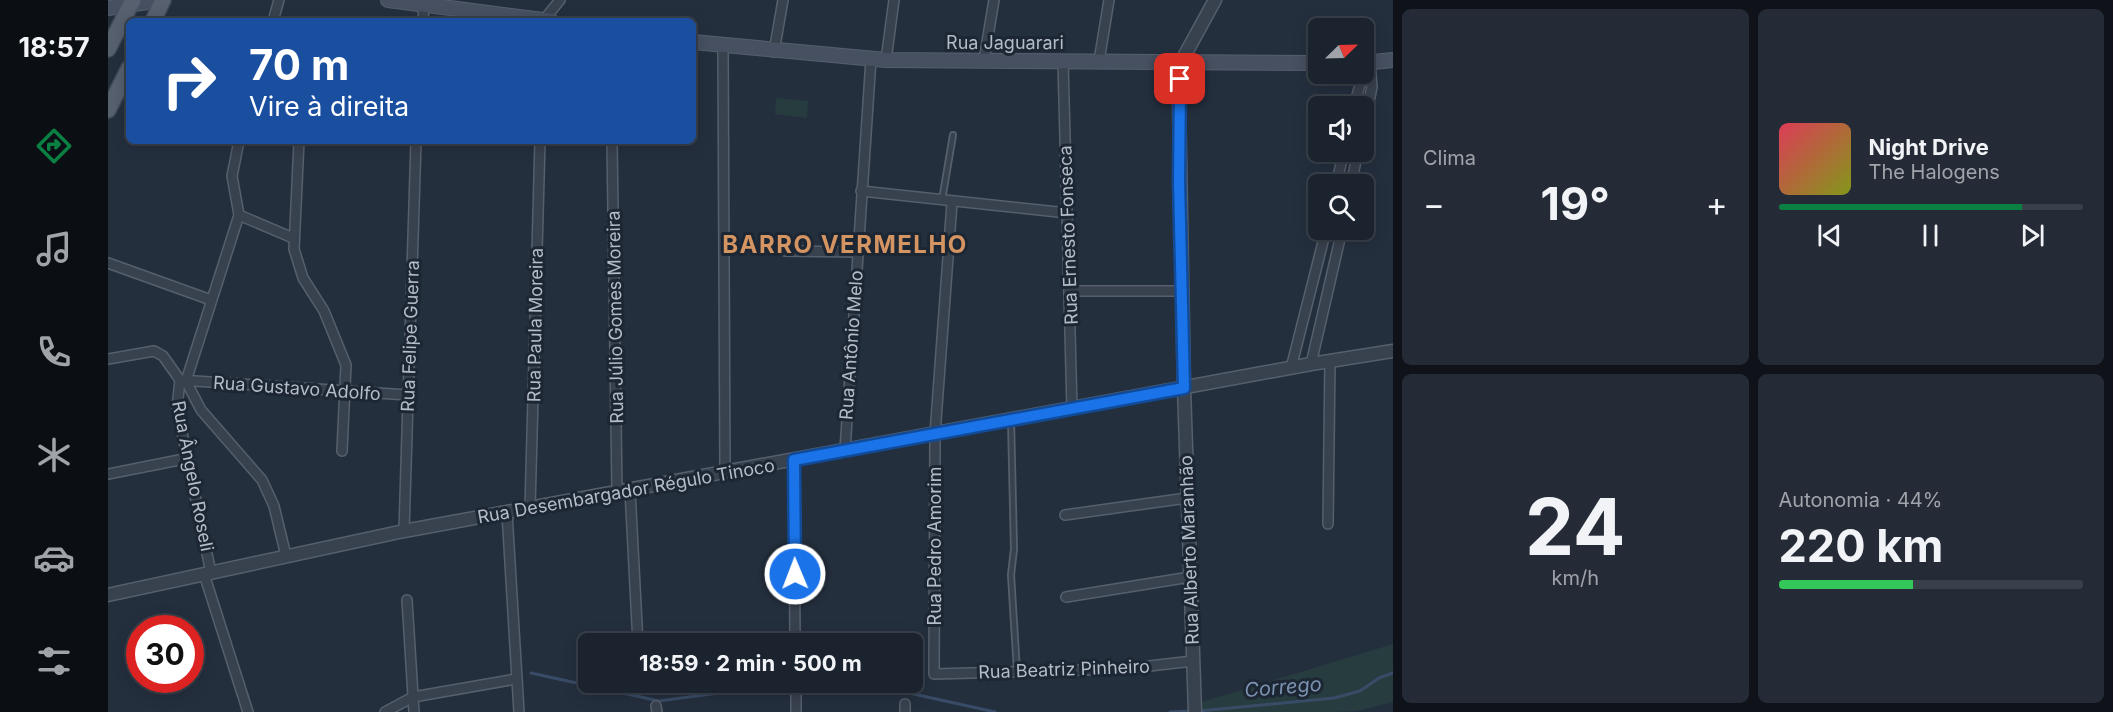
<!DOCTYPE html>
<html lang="pt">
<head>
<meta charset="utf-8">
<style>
	body { margin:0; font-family:Inter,sans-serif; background:#242b36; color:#f1f3f6; height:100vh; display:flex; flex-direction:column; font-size:22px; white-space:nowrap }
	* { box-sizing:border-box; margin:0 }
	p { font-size:20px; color:#a0a4aa }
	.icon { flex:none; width:33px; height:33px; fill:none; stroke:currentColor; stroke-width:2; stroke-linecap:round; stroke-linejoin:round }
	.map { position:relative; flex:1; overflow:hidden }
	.side { display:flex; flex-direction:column; gap:9px; padding:9px; background:#0f1319; width:720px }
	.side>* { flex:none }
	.top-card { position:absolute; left:18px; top:18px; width:570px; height:126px; border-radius:9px; box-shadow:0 3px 15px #0003,0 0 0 2px #39404a; background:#1a4fa0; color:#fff; overflow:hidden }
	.needle { width:39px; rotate:67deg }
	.controls { position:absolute; left:1200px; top:18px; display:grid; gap:12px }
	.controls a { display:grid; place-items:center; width:66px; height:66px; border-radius:9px; background:#1b232e; box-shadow:0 3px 15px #0003,0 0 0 2px #39404a; font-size:30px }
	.speed { position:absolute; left:18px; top:615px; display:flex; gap:12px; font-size:30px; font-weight:700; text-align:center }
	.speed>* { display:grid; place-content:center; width:78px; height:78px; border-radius:50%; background:#1b232e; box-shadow:0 3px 15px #0003,0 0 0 2px #39404a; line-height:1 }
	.speed .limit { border:9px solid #d22; background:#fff; color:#111 }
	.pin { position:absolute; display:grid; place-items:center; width:51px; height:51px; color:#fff; margin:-26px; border-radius:12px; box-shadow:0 3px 9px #0006 }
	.me { position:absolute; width:66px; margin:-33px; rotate:359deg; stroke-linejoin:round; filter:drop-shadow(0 0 4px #0008) }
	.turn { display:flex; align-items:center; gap:21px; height:126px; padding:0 24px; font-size:27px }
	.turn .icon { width:78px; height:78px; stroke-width:2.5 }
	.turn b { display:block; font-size:42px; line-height:51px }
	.big { font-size:45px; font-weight:700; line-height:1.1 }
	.side .card { flex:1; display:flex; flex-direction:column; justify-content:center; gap:9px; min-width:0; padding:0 21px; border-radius:9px; background:#242b36 }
	.side .dial { align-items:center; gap:0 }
	.dial b { font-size:78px; line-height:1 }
	.song { display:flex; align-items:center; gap:18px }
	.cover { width:72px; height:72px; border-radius:9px; background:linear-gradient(135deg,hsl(350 70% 55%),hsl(70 70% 35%)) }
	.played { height:6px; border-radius:3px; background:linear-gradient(90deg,#0b8043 80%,#39404a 80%) }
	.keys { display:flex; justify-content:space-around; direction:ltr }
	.heat { display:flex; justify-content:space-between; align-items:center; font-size:33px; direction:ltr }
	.charge { height:9px; border-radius:4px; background:linear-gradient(90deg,#34c759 44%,#39404a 0) }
	.side .tiles { flex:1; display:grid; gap:9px; grid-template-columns:repeat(2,1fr) }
	.trip { position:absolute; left:470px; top:633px; width:345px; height:60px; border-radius:9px; background:#1b232e; box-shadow:0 3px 15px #0003,0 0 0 2px #39404a; font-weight:700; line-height:60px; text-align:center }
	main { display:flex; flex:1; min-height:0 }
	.menu { display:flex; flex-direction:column; width:108px; justify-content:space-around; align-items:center; background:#0b0e12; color:#a0a4aa }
	.menu .icon { width:42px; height:42px }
	.menu .selected { color:#0b8043 }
	.menu b { font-size:27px; color:#f1f3f6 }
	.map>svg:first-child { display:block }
</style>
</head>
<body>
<main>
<nav class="menu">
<b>18:57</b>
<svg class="icon selected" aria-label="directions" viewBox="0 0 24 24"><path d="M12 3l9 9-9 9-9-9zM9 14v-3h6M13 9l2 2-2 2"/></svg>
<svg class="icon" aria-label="music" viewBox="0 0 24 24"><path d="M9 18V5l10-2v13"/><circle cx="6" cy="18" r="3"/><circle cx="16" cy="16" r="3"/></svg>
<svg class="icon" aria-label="phone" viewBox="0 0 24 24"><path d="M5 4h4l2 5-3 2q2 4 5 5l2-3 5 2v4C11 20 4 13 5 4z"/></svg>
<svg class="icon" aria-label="climate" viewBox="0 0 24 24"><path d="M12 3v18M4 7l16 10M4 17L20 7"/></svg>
<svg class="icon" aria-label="car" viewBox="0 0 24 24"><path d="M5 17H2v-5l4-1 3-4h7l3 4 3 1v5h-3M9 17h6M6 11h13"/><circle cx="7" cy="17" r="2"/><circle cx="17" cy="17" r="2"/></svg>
<svg class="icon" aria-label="filters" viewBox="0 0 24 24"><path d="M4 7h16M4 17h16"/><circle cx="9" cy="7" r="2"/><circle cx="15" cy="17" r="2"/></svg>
</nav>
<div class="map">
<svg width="1285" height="712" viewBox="0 0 1285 712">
	<rect width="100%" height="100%" fill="#242f3e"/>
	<!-- green -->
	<g fill="#263c3f">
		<path d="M668 98 700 101 699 118 667 114Z"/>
		<path d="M1285 644V702L1249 711 1225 712H1095L1094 702Z"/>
	</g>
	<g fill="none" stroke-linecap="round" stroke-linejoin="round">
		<!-- stream -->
		<g stroke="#394c67" stroke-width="3">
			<path d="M423 673 551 701 664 686 713 684 801 693 887 712"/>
			<path d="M1091 711 1226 698 1252 691 1271 678 1285 673"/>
			<path d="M1062 712 1084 711"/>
		</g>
		<defs>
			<g id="service">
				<path d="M834 200 845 135"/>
				<path d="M903 420 906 549 903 575 909 671"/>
			</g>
			<g id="minor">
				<path d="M165 21 171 0"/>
				<path d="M315 21 316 5 319 1"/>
				<path d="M435 21 452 0"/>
				<path d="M615 47 617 472"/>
				<path d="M666 52 675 0"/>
				<path d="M778 60 786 0"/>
				<path d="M876 60 886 0"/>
				<path d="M955 61 964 409"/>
				<path d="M991 61 1001 0"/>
				<path d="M1246 106 1255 74"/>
				<path d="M1256 126 1264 87 1262 63"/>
				<path d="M131 141 124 176 131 215 78 381 93 410 154 480 166 506 178 556"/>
				<path d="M191 141 186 249 195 278 216 311 238 365 234 451"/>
				<path d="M504 141 509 492"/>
				<path d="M1228 184 1236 152"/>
				<path d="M1243 184 1250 152"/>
				<path d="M753 191 959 213"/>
				<path d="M844 203 827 434 826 674 1015 669 1085 661"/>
				<path d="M131 215 185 238"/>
				<path d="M677 251 749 252"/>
				<path d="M0 263 103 300"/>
				<path d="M961 291H1074"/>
				<path d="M0 359 46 351 55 356 72 380 300 395"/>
				<path d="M1203 364 1234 230"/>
				<path d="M1183 368 1218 230"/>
				<path d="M72 380 69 408 103 573"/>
				<path d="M737 450 763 59"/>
				<path d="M686 460 687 644"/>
				<path d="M0 474 81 458"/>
				<path d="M522 490 530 644"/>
				<path d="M422 508 432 141"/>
				<path d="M399 513 411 712"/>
				<path d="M957 515 1079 498"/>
				<path d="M1220 524 1222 360"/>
				<path d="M296 531 308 141"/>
				<path d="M96 574 140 712"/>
				<path d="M958 597 1082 577"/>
				<path d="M299 600 306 712"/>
				<path d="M533 682V686"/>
				<path d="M688 682V712"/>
				<path d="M797 704V712"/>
				<path d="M548 706 549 712"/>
				<path d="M277 712 305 697 408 679"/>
			</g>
			<g id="tertiary">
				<path d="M0 595 296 531 1203 364 1285 351"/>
				<path d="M1087 712 1076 388 1071 99 1073 62 1107 0"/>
			</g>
			<g id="secondary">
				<path d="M280 0 443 21"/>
				<path d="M0 8 53 0"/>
				<path d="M585 42 778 60 1210 63"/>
				<path d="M1256 63 1285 60"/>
			</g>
			<g id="primary">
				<path d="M45 21 55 0"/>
				<path d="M0 49 25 0"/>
				<path d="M0 110 21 68"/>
			</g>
		</defs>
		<!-- service casing -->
		<use href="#service" stroke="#565f6c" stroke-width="8"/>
		<!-- minor casing -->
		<use href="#minor" stroke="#565f6c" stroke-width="12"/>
		<!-- tertiary casing -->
		<use href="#tertiary" stroke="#565f6c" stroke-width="15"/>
		<!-- secondary casing -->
		<use href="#secondary" stroke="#565f6c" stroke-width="16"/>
		<!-- primary casing -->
		<use href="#primary" stroke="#414a57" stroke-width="18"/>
		<!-- service -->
		<use href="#service" stroke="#38414e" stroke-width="4.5"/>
		<!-- minor -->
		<use href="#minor" stroke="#38414e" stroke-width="9"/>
		<!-- tertiary -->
		<use href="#tertiary" stroke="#38414e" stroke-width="12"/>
		<!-- secondary -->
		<use href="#secondary" stroke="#465061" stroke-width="14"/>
		<!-- primary -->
		<use href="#primary" stroke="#56606e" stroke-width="15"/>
	</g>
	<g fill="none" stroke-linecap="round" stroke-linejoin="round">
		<defs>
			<path id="route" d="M687 574 686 460 1076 388 1071 182 1072 79"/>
		</defs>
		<!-- route casing -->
		<use href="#route" stroke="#114b97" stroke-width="15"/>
		<!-- route -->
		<use href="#route" stroke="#1a73e8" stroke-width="10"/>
	</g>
	<g text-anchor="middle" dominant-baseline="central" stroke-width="6" stroke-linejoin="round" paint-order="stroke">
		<!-- street labels -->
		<g font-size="18" fill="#b4bcc9" stroke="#1d2633">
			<text x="897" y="42">Rua Jaguarari</text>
			<text transform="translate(960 235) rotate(-92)">Rua Ernesto Fonseca</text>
			<text transform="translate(507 317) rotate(-91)">Rua Júlio Gomes Moreira</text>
			<text transform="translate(427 325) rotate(-89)">Rua Paula Moreira</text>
			<text transform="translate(302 336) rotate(-88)">Rua Felipe Guerra</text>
			<text transform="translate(743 345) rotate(-86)">Rua Antônio Melo</text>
			<text transform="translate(189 388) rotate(4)">Rua Gustavo Adolfo</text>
			<text transform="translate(85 476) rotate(79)">Rua Ângelo Roseli</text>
			<text transform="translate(518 491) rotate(-10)">Rua Desembargador Régulo Tinoco</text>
			<text transform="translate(826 546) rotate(-90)">Rua Pedro Amorim</text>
			<text transform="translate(1081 550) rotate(-92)">Rua Alberto Maranhão</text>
			<text transform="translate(956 669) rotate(-2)">Rua Beatriz Pinheiro</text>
		</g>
		<!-- water labels -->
		<g font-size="20" font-style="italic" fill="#7c92b1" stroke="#1d2633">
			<text transform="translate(1175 687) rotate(-5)">Corrego</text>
		</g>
		<!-- district labels -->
		<g font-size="24" font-weight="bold" letter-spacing="1.5" fill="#d59563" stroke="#1d2633">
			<text x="737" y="244">BARRO VERMELHO</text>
		</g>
	</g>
</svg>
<div class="controls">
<a><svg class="needle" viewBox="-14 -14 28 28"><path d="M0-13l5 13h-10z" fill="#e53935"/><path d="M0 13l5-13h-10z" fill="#a0a4aa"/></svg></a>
<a><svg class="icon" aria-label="sound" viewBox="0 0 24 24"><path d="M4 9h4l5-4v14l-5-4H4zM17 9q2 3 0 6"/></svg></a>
<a><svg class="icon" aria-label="search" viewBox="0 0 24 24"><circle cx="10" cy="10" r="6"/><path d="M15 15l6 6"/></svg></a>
</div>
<div class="speed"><div class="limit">30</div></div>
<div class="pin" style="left:1072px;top:79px;background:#d93025"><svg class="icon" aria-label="arrive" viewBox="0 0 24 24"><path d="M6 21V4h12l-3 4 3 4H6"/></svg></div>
<svg class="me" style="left:687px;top:574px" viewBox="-20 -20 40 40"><circle r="17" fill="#1a73e8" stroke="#fff" stroke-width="3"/><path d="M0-11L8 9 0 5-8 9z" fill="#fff"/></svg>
<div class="trip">18:59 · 2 min · 500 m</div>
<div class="top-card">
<div class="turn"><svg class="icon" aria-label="right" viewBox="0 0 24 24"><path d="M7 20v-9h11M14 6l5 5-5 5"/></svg><div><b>70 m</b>Vire à direita</div></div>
</div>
</div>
<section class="side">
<div class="tiles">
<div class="card"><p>Clima</p>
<div class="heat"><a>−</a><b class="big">19°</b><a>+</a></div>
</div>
<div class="card">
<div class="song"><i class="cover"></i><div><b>Night Drive</b><p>The Halogens</p></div></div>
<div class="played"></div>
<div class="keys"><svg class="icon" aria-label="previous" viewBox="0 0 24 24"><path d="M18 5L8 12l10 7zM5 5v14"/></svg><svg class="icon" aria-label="pause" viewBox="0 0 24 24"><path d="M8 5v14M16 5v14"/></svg><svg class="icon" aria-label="next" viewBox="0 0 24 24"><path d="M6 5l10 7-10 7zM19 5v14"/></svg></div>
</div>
<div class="card dial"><b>24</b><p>km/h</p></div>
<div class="card"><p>Autonomia · 44%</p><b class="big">220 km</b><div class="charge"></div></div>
</div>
</section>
</main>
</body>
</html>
